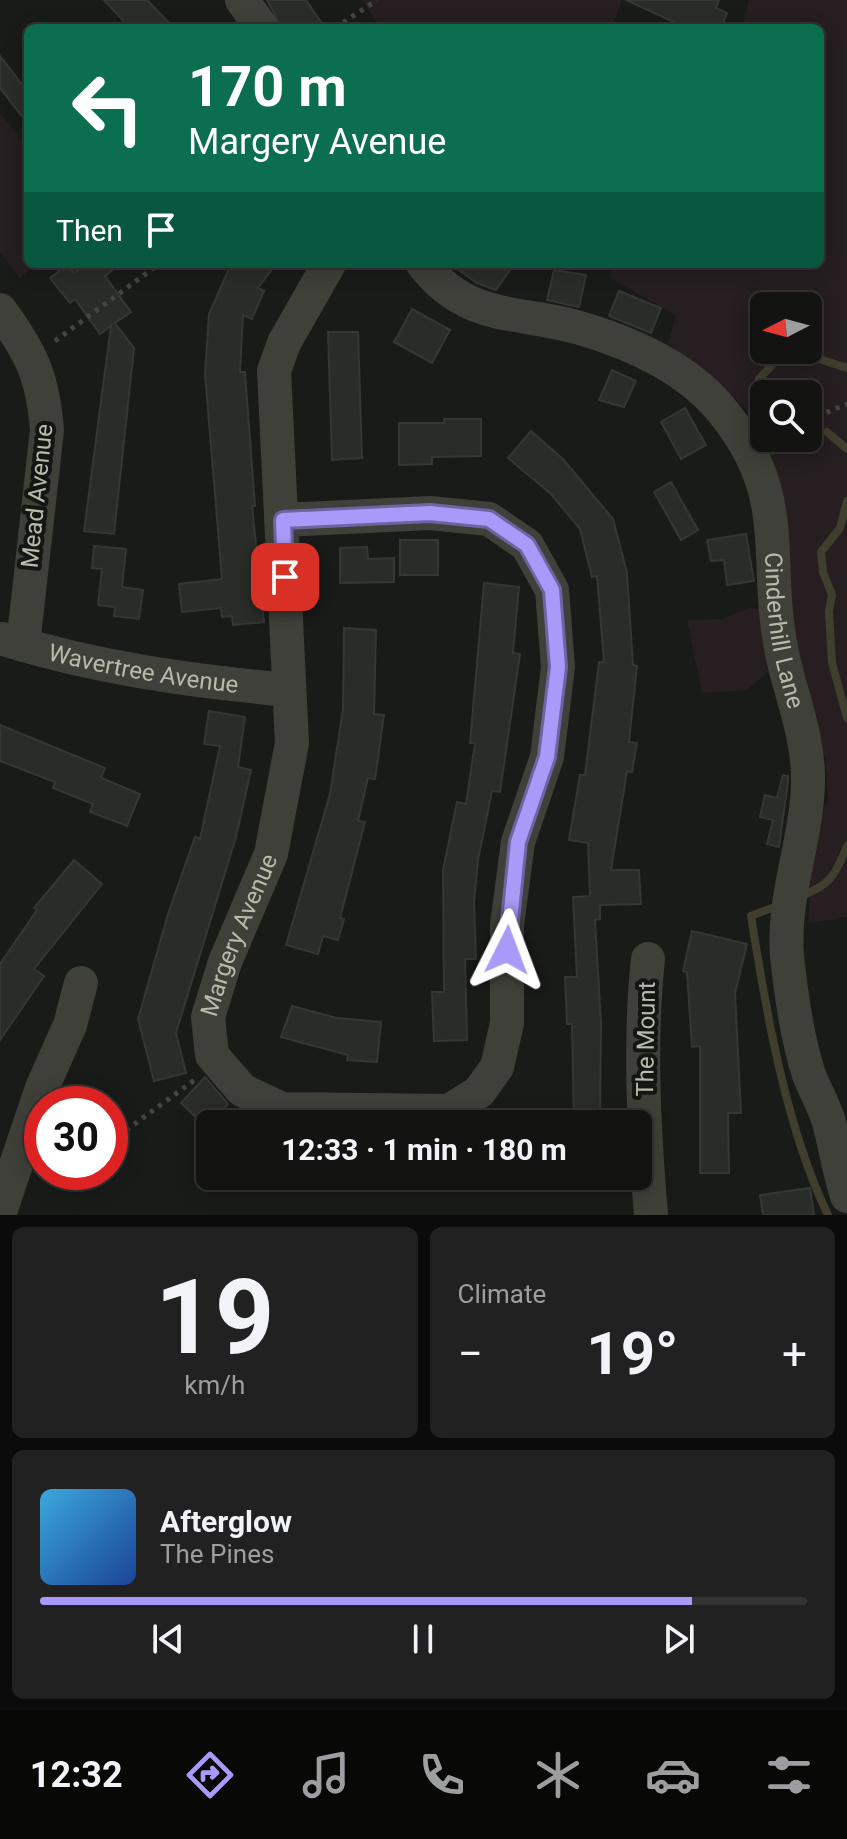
<!DOCTYPE html>
<html lang="en">
<head>
<meta charset="utf-8">
<style>
	body { margin:0; font-family:Roboto,sans-serif; background:#202120; color:#f1f3f6; height:100vh; display:flex; flex-direction:column; font-size:30px; white-space:nowrap }
	* { box-sizing:border-box; margin:0 }
	p { font-size:26px; color:#9d9e9f }
	.icon { flex:none; width:44px; height:44px; fill:none; stroke:currentColor; stroke-width:2; stroke-linecap:round; stroke-linejoin:round }
	.map { position:relative; height:1215px; overflow:hidden }
	.panel { display:flex; flex-direction:column; gap:12px; padding:12px; background:#0a0b0a; flex:1 }
	.panel>* { flex:none }
	.banner { position:absolute; left:24px; top:24px; width:800px; height:244px; border-radius:12px; box-shadow:0 4px 20px #0003,0 0 0 2px #323332; background:#0b6e4f; color:#fff; overflow:hidden }
	.needle { width:52px; rotate:264deg }
	.tools { position:absolute; left:750px; top:292px; display:grid; gap:16px }
	.tools a { display:grid; place-items:center; width:72px; height:72px; border-radius:12px; background:#131412; box-shadow:0 4px 20px #0003,0 0 0 2px #323332; font-size:40px }
	.speed { position:absolute; left:24px; top:1086px; display:flex; gap:16px; font-size:40px; font-weight:700; text-align:center }
	.speed>* { display:grid; place-content:center; width:104px; height:104px; border-radius:50%; background:#131412; box-shadow:0 4px 20px #0003,0 0 0 2px #323332; line-height:1 }
	.speed .limit { border:12px solid #d22; background:#fff; color:#111 }
	.pin { position:absolute; display:grid; place-items:center; width:68px; height:68px; color:#fff; margin:-34px; border-radius:16px; box-shadow:0 4px 12px #0006 }
	.me { position:absolute; width:88px; margin:-44px; rotate:3deg; stroke-linejoin:round; filter:drop-shadow(0 0 6px #0008) }
	.turn { display:flex; align-items:center; gap:28px; height:168px; padding:0 32px; font-size:36px }
	.turn .icon { width:104px; height:104px; stroke-width:2.5 }
	.turn b { display:block; font-size:56px; line-height:68px }
	.then { display:flex; align-items:center; height:76px; padding:0 32px; background:#0003; gap:16px; font-size:30px }
	.big { font-size:60px; font-weight:700; line-height:1.1 }
	.panel .card { flex:1; display:flex; flex-direction:column; justify-content:center; gap:12px; min-width:0; padding:0 28px; border-radius:12px; background:#202120 }
	.panel .dial { align-items:center; gap:0 }
	.dial b { font-size:104px; line-height:1 }
	.song { display:flex; align-items:center; gap:24px }
	.cover { width:96px; height:96px; border-radius:12px; background:linear-gradient(135deg,hsl(200 70% 55%),hsl(220 70% 35%)) }
	.played { height:8px; border-radius:4px; background:linear-gradient(90deg,#a99af9 85%,#323332 85%) }
	.keys { display:flex; justify-content:space-around; direction:ltr }
	.heat { display:flex; justify-content:space-between; align-items:center; font-size:44px; direction:ltr }
	.panel .tiles { flex:1; display:grid; gap:12px; grid-template-columns:1fr 1fr }
	.card:last-child { grid-column:span 2 }
	.trip { position:absolute; left:196px; top:1110px; width:456px; height:80px; border-radius:12px; background:#131412; box-shadow:0 4px 20px #0003,0 0 0 2px #323332; font-weight:700; line-height:80px; text-align:center }
	.tabs { display:flex; height:128px; justify-content:space-around; align-items:center; background:#080807; color:#9d9e9f }
	.tabs .icon { width:56px; height:56px }
	.tabs .on { color:#a99af9 }
	.tabs b { font-size:36px; color:#f1f3f6 }
	.map>svg:first-child { display:block }
</style>
</head>
<body>
<div class="map">
<svg width="847" height="1215" viewBox="0 0 847 1215">
	<rect width="100%" height="100%" fill="#191b18"/>
	<!-- green -->
	<g fill="#261e21" fill-rule="evenodd">
		<path d="M362 0H622L612 28H381Z"/>
		<path d="M749 0H847V917L808 923 813 850 828 797 825 757 808 709 756 435 747 409 668 344 676 315 610 278 612 264H820V28H742ZM764 306H808V350H764ZM764 394H808V438H764Z"/>
		<path d="M0 113 28 148V264H38L20 278 0 253Z"/>
		<path d="M749 608 770 611 778 664 747 690 702 693 687 620 722 619Z"/>
	</g>
	<g fill="none" stroke-linecap="round" stroke-linejoin="round">
		<!-- stream -->
		<g stroke="#403f2d" stroke-width="8">
			<path d="M791 350 847 368"/>
			<path d="M781 394 759 379 786 350"/>
			<path d="M827 432 847 449"/>
			<path d="M847 501 840 528 821 552 823 572 832 595 829 611 832 663 847 718"/>
			<path d="M798 897C829 886 835 877 847 846"/>
			<path d="M782 904 751 916C766 1011 786 1128 828 1215"/>
		</g>
	</g>
	<!-- building -->
	<g fill="#2a2c28" stroke="#343732" stroke-width="2">
		<path d="M104 0H147L174 28H130Z"/>
		<path d="M267 0H306L325 28H282Z"/>
		<path d="M626 0H719L716 8 727 13 721 28H687Z"/>
		<path d="M0 56 28 92V124L0 88Z"/>
		<path d="M86 264H120L105 276 131 312 115 323 134 348 114 534 84 531 111 326 100 334 75 299 70 303 50 278 67 265 74 273Z"/>
		<path d="M231 264H276L258 288 264 291 252 319 243 315 240 372H245L255 506H252L264 622 233 625 232 616 222 617 221 608 182 612 179 584 222 579 205 374 209 314Z"/>
		<path d="M450 264H514L496 290 477 283Z"/>
		<path d="M554 270 586 275 579 307 547 300Z"/>
		<path d="M619 291 661 308 651 333 609 316Z"/>
		<path d="M412 309 450 330 432 363 394 342Z"/>
		<path d="M328 332H358L362 458 332 460Z"/>
		<path d="M612 370 636 381 624 407 599 400Z"/>
		<path d="M685 408 706 445 681 459 661 422Z"/>
		<path d="M444 419H481V456L432 457V464L399 465V423H444Z"/>
		<path d="M531 431 563 459 613 519 627 573 633 665 637 666 629 742 637 743 632 772 627 771 611 870H639L641 904 600 905V919L595 920 601 1023 600 1124H574L572 1024H567L565 977H577L573 897 590 896 588 843 569 840 580 775H585L599 662H604L597 576 592 577 580 529 551 494 508 458Z"/>
		<path d="M671 482 698 530 681 540 654 492Z"/>
		<path d="M746 534 754 581 727 585 724 560 711 561 707 540Z"/>
		<rect x="400" y="540" width="38" height="35"/>
		<path d="M94 546 126 549 122 587 143 590 139 619 114 616 115 607 98 605 102 569 92 568Z"/>
		<path d="M367 547 368 559 394 558V582L340 583V548Z"/>
		<path d="M484 583 519 587 513 653 520 654 500 792 492 791 478 860 474 902 476 959H465L467 1040 434 1041 432 992H444L443 870 457 802 466 804 475 743H470Z"/>
		<path d="M344 628 376 630 374 714 384 715 375 779 368 778 358 821 365 822 340 918 344 919 338 940 323 936 318 954 286 945 330 794 343 709Z"/>
		<path d="M209 711 245 717 238 767 251 770 236 837 176 1033 186 1073 154 1081 138 1019 168 914 195 837 200 839 220 746 204 744Z"/>
		<path d="M0 725 105 768 101 778 140 794 127 826 90 812 93 804 53 788 55 782 0 761Z"/>
		<path d="M783 775 788 776V782L779 847 767 844 773 820 760 817 765 795 777 798Z"/>
		<path d="M74 860 102 884 34 969 44 976 0 1040V964L37 910 34 908Z"/>
		<path d="M692 931 747 944 735 993 741 1113H728L729 1173H700V1046L692 1047 687 972 683 971Z"/>
		<path d="M292 1006 337 1018 381 1022 377 1062 347 1060 348 1055 281 1037Z"/>
		<path d="M205 1077 228 1104 207 1128 181 1103Z"/>
		<path d="M810 1188 814 1215H763L760 1195Z"/>
	</g>
	<g fill="none" stroke-linecap="round" stroke-linejoin="round">
		<!-- path -->
		<g stroke="#45473f" stroke-width="5" stroke-dasharray="4 6" stroke-linecap="butt">
			<path d="M335 28 377 0"/>
			<path d="M55 341 159 264"/>
			<path d="M808 420 847 404"/>
			<path d="M779 452 791 438"/>
			<path d="M110 1142 196 1079"/>
		</g>
		<!-- minor -->
		<g stroke="#3e4039" stroke-width="34">
			<path d="M242 0 262 28"/>
			<path id="s1" d="M423 264C468 322 518 310 580 328 631 343 684 366 719 407 794 495 762 555 782 653 791 696 809 737 808 782 807 840 782 898 787 956 791 994 797 1038 809 1075 815 1090 823 1104 828 1119 835 1144 839 1171 847 1196"/>
			<path d="M0 310C31 352 43 377 47 430L23 645"/>
			<path id="s2" d="M283 520 430 513 489 519 527 545 552 590 558 667 547 757 518 842 507 925V1023L497 1067 479 1092 449 1111 282 1109 242 1090 212 1055 208 1017 225 962 271 854 292 743 274 371 284 343 329 264"/>
			<path id="s3" d="M3 639C96 668 191 681 289 690"/>
			<path d="M648 959C639 1043 644 1130 651 1215"/>
			<path d="M0 1212 42 1088 70 1025 81 983"/>
		</g>
	</g>
	<g fill="none" stroke-linecap="round" stroke-linejoin="round">
		<defs>
			<path id="route" d="M285 577 283 520 430 513 489 519 527 545 552 590 558 667 547 757 518 842 507 950"/>
		</defs>
		<!-- route casing -->
		<use href="#route" stroke="#6e64a2" stroke-width="20"/>
		<!-- route -->
		<use href="#route" stroke="#a99af9" stroke-width="14"/>
	</g>
	<g text-anchor="middle" dominant-baseline="central" stroke-width="8" stroke-linejoin="round" paint-order="stroke">
		<!-- street labels -->
		<g font-size="24" fill="#b8bbaa" stroke="#141613">
			<text transform="translate(37 496) rotate(-84)">Mead Avenue</text>
			<text stroke="none"><textPath href="#s1" startOffset="574">Cinderhill Lane</textPath></text>
			<text stroke="none"><textPath href="#s3" startOffset="144">Wavertree Avenue</textPath></text>
			<text stroke="none"><textPath href="#s2" startOffset="1238">Margery Avenue</textPath></text>
			<text transform="translate(646 1039) rotate(-89)">The Mount</text>
		</g>
	</g>
</svg>
<div class="tools">
<a><svg class="needle" viewBox="-14 -14 28 28"><path d="M0-13l5 13h-10z" fill="#e53935"/><path d="M0 13l5-13h-10z" fill="#9d9e9f"/></svg></a>
<a><svg class="icon" aria-label="search" viewBox="0 0 24 24"><circle cx="10" cy="10" r="6"/><path d="M15 15l6 6"/></svg></a>
</div>
<div class="speed"><div class="limit">30</div></div>
<div class="pin" style="left:285px;top:577px;background:#d93025"><svg class="icon" aria-label="arrive" viewBox="0 0 24 24"><path d="M6 21V4h12l-3 4 3 4H6"/></svg></div>
<svg class="me" style="left:507px;top:950px" viewBox="-20 -20 40 40"><path d="M0-17L14 15 0 8-14 15z" fill="#a99af9" stroke="#fff" stroke-width="4"/></svg>
<div class="trip">12:33 · 1 min · 180 m</div>
<div class="banner">
<div class="turn"><svg class="icon" aria-label="left" viewBox="0 0 24 24"><path d="M17 20v-9H6M10 6l-5 5 5 5"/></svg><div><b>170 m</b>Margery Avenue</div></div>
<div class="then">Then<svg class="icon" aria-label="arrive" viewBox="0 0 24 24"><path d="M6 21V4h12l-3 4 3 4H6"/></svg></div>
</div>
</div>
<section class="panel">
<div class="tiles">
<div class="card dial"><b>19</b><p>km/h</p></div>
<div class="card"><p>Climate</p>
<div class="heat"><a>−</a><b class="big">19°</b><a>+</a></div>
</div>
<div class="card">
<div class="song"><i class="cover"></i><div><b>Afterglow</b><p>The Pines</p></div></div>
<div class="played"></div>
<div class="keys"><svg class="icon" aria-label="previous" viewBox="0 0 24 24"><path d="M18 5L8 12l10 7zM5 5v14"/></svg><svg class="icon" aria-label="pause" viewBox="0 0 24 24"><path d="M8 5v14M16 5v14"/></svg><svg class="icon" aria-label="next" viewBox="0 0 24 24"><path d="M6 5l10 7-10 7zM19 5v14"/></svg></div>
</div>
</div>
</section>
<nav class="tabs">
<b>12:32</b>
<svg class="icon on" aria-label="directions" viewBox="0 0 24 24"><path d="M12 3l9 9-9 9-9-9zM9 14v-3h6M13 9l2 2-2 2"/></svg>
<svg class="icon" aria-label="music" viewBox="0 0 24 24"><path d="M9 18V5l10-2v13"/><circle cx="6" cy="18" r="3"/><circle cx="16" cy="16" r="3"/></svg>
<svg class="icon" aria-label="phone" viewBox="0 0 24 24"><path d="M5 4h4l2 5-3 2q2 4 5 5l2-3 5 2v4C11 20 4 13 5 4z"/></svg>
<svg class="icon" aria-label="climate" viewBox="0 0 24 24"><path d="M12 3v18M4 7l16 10M4 17L20 7"/></svg>
<svg class="icon" aria-label="car" viewBox="0 0 24 24"><path d="M5 17H2v-5l4-1 3-4h7l3 4 3 1v5h-3M9 17h6M6 11h13"/><circle cx="7" cy="17" r="2"/><circle cx="17" cy="17" r="2"/></svg>
<svg class="icon" aria-label="filters" viewBox="0 0 24 24"><path d="M4 7h16M4 17h16"/><circle cx="9" cy="7" r="2"/><circle cx="15" cy="17" r="2"/></svg>
</nav>
</body>
</html>
